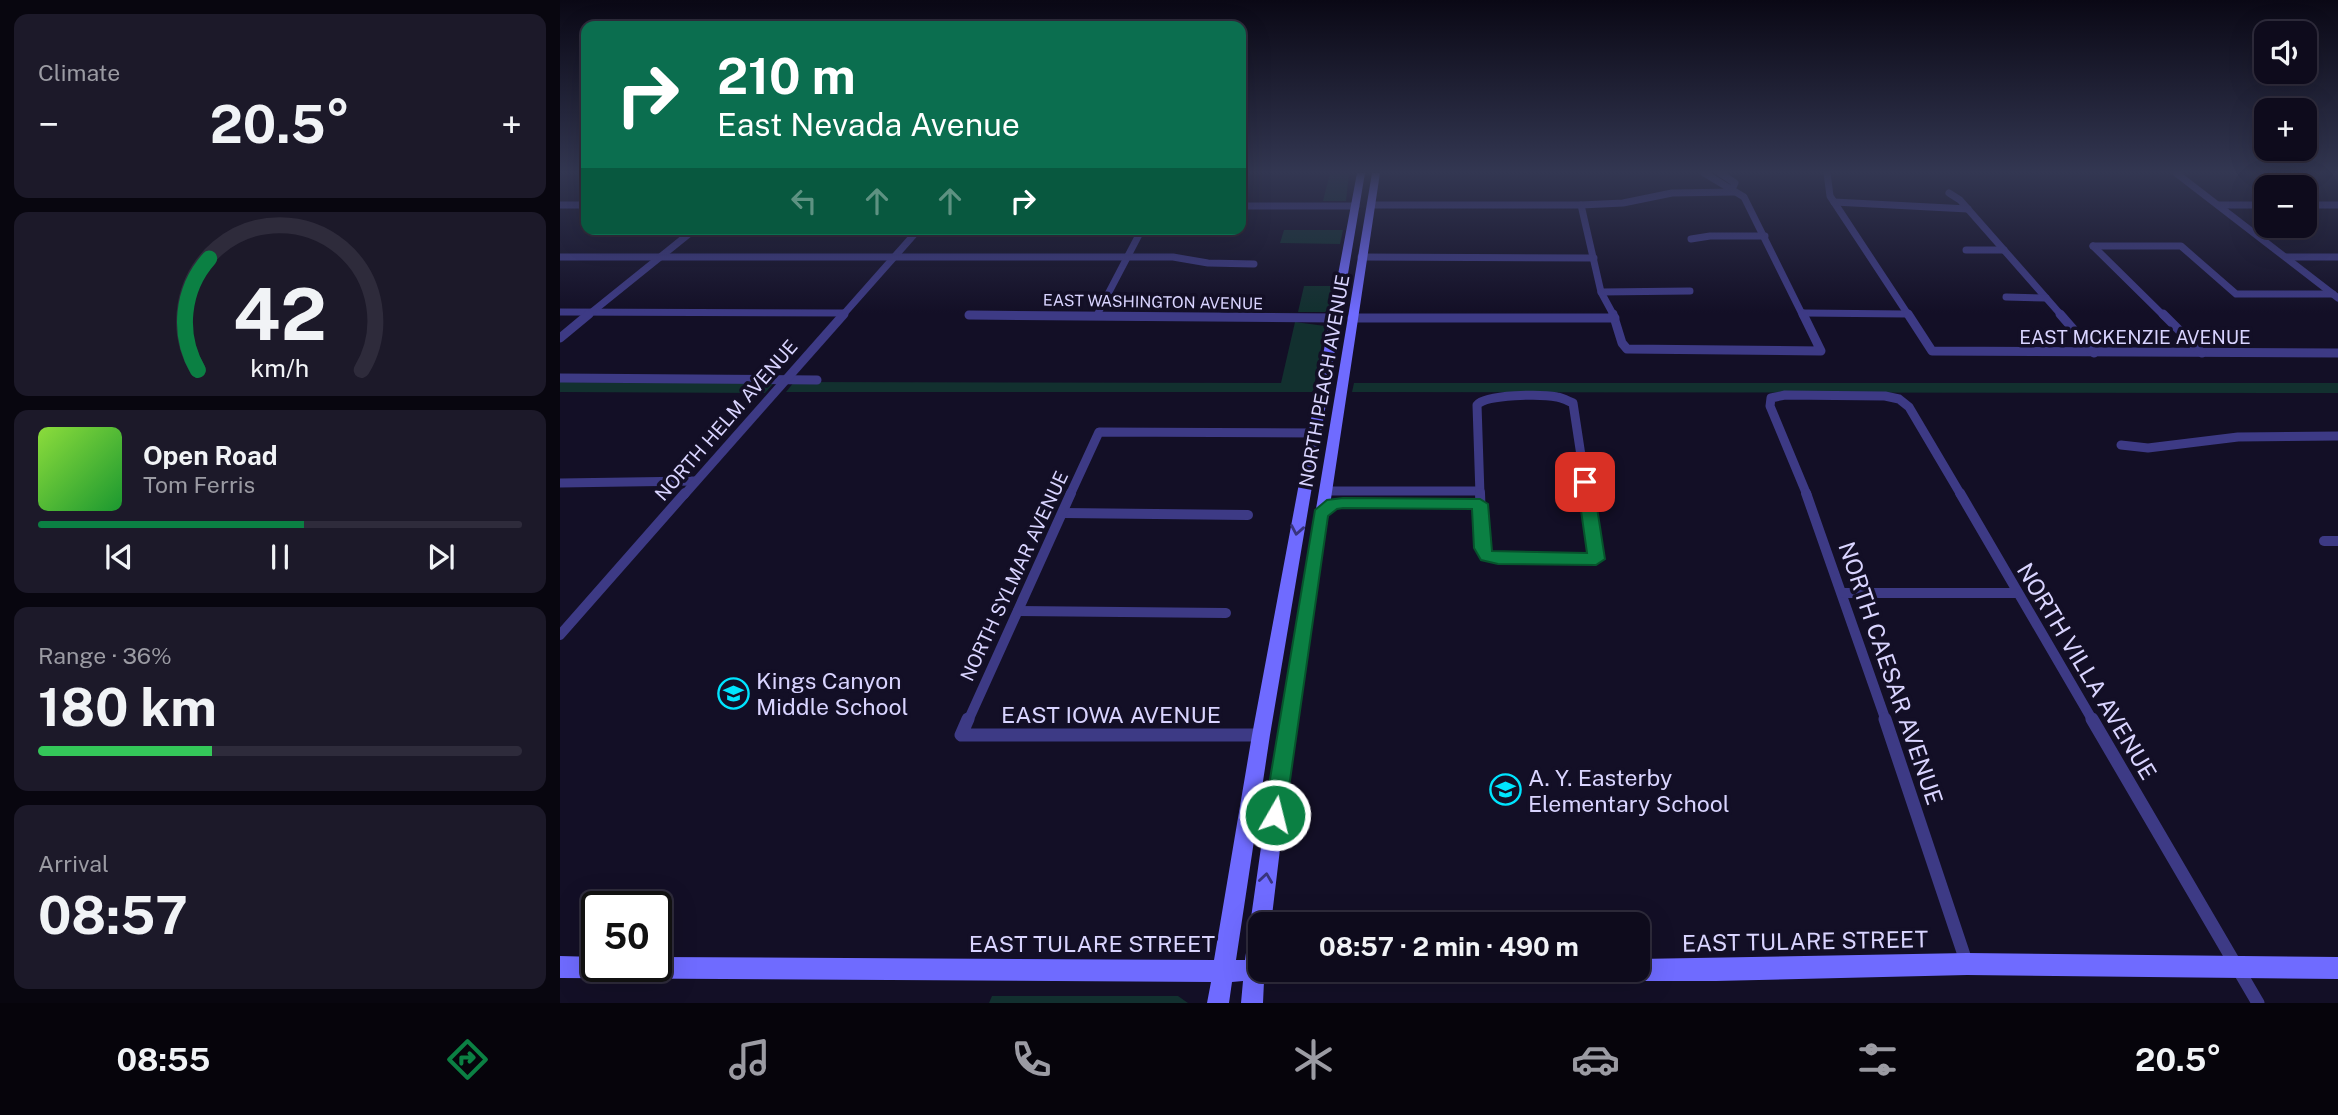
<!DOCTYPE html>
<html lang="en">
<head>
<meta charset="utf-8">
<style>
	body { margin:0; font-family:"Public Sans",sans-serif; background:#1c1929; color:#f1f3f6; height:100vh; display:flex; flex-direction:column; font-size:26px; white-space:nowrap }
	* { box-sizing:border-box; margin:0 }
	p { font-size:23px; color:#9b9ba3 }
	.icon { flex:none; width:38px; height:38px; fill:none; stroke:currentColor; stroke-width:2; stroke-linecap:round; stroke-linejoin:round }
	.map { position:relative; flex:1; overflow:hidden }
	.drawer { display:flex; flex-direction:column; gap:14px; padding:14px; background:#08060f; width:560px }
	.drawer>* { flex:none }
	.hud { position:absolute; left:21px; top:21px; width:665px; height:214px; border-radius:14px; box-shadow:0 7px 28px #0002,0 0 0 2px #2e2b3b; background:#0b6e4f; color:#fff; overflow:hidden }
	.tools { position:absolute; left:1694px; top:21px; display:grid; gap:14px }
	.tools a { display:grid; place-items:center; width:63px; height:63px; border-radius:14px; background:#0e0b1c; box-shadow:0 7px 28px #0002,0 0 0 2px #2e2b3b; font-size:35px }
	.speed { position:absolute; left:21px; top:891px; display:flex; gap:14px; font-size:35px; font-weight:700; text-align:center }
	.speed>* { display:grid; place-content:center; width:91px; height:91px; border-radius:50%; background:#0e0b1c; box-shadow:0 7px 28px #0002,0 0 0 2px #2e2b3b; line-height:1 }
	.speed .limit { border:4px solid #111; border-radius:10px; background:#fff; color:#111 }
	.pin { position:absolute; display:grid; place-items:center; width:60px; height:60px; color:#fff; margin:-30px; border-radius:14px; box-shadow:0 4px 10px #0006 }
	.me { position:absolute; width:77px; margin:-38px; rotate:8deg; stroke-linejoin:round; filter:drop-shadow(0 0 5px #0008) }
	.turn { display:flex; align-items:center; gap:24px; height:147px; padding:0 21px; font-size:32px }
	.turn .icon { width:91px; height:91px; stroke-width:2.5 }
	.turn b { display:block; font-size:49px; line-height:60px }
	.lanes { display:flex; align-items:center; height:66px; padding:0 21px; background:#0003; justify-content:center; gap:35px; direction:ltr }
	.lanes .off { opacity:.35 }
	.big { font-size:52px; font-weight:700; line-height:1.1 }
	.drawer .widget { flex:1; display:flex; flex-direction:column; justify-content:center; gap:10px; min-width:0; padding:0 24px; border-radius:14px; background:#1c1929 }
	.drawer .dial { align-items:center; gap:0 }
	.dial svg { height:182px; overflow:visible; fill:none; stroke:#2e2b3b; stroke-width:7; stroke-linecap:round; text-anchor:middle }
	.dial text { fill:#f1f3f6; stroke:none }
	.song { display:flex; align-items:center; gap:21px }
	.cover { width:84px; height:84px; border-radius:10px; background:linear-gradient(135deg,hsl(90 70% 55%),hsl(130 70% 35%)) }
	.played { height:7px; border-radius:4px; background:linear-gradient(90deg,#0b8043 55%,#2e2b3b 55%) }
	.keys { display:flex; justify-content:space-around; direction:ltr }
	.heat { display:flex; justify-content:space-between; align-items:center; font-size:38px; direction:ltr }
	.charge { height:10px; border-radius:5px; background:linear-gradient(90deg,#34c759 36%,#2e2b3b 0) }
	.trip { position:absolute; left:688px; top:912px; width:402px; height:70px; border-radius:14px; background:#0e0b1c; box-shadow:0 7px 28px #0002,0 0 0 2px #2e2b3b; font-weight:700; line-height:70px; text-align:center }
	.tab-bar { display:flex; height:112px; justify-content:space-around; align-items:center; background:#06040b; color:#9b9ba3 }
	.tab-bar .icon { width:49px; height:49px }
	.tab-bar .on { color:#0b8043 }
	.tab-bar b { font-size:32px; color:#f1f3f6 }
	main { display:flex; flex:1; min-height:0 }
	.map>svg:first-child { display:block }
</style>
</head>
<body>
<main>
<section class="drawer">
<div class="widget"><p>Climate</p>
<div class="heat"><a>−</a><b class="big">20.5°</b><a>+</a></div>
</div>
<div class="widget dial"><svg viewBox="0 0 100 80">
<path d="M14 69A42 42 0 1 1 86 69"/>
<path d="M14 69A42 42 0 0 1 19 20" stroke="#0b8043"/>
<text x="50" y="56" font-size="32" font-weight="700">42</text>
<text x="50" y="72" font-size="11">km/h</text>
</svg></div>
<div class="widget">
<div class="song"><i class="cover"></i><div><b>Open Road</b><p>Tom Ferris</p></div></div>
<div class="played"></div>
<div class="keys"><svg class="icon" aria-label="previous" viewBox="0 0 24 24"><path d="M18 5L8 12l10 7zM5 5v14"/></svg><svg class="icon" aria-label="pause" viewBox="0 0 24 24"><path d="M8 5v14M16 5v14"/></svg><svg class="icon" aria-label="next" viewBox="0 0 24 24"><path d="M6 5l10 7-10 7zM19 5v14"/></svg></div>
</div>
<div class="widget"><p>Range · 36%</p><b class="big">180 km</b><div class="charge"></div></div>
<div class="widget"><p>Arrival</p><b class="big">08:57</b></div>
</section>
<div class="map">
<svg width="1778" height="1003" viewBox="0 0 1778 1003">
	<rect width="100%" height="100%" fill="#130f26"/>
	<!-- green -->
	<g fill="#12302f">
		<path d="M770 173H789L786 201H763Z"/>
		<path d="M724 230H783L780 244 720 243Z"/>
		<path d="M744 286H773L769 309 765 312H738Z"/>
		<path d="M735 322 765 326 753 392H226L234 382 721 383Z"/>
		<path d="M0 382 214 383 205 393 0 392Z"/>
		<path d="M794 383H1778V393L792 392Z"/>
		<path d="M432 996H618L628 1003H429Z"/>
	</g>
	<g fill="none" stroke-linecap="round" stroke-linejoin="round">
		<!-- minor-far3 -->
		<g stroke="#3d3a85" stroke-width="7">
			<path d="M1144 173 1184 197 1243 316"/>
			<path d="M1160 173 1175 183 1173 187"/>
			<path d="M1267 173 1270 196 1349 316"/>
			<path d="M1616 173 1778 298"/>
			<path d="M1389 193 1400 200 1502 316"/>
			<path d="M1274 202 1408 209"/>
			<path d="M0 205H26"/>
			<path d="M812 205H1021L1063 203 1112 193 1174 192"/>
			<path d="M1021 205 1041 292 1054 316"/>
			<path d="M1659 205H1706"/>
			<path d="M1745 205H1778"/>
			<path d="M681 206H796"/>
			<path d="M1131 239 1150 236H1205"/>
			<path d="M1533 246H1621L1676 294H1773"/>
			<path d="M1533 246 1604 316"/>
			<path d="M1406 250H1444"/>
			<path d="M0 257H613L648 263 694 264"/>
			<path d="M801 257 1034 258"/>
			<path d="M1726 257H1778"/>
			<path d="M1041 292 1130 291"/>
			<path d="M1446 297 1486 298"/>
			<path d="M0 312 284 313"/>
			<path d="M1244 313 1346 314"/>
			<path d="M409 315 530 316"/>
			<path d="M537 315 582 229"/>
			<path d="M27 316 135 229"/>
			<path d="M282 316 359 229"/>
		</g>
		<!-- minor-far2 -->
		<g stroke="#3d3a85" stroke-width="9">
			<path d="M1053 314 1062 343 1067 349 1261 351 1243 314"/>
			<path d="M1348 314 1372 351 1778 353"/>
			<path d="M1500 314 1534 353"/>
			<path d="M1603 314 1642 353"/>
			<path d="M409 315 776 318"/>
			<path d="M792 318H1055"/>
			<path d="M0 338 29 314"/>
			<path d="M0 378 257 380"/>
			<path d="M1561 445 1588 448 1678 437 1778 436"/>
			<path d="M0 483 135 481"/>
			<path d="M764 491H920"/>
			<path d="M124 495 284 314"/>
			<path d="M510 495 539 432 755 433"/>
			<path d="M920 495 917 405C926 394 982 394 997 397 1003 398 1008 401 1013 403L1027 495"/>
			<path d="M1247 495 1210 406 1211 398 1225 395 1325 396 1339 399 1349 407 1401 495"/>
		</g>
		<!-- minor-far1 -->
		<g stroke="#3d3a85" stroke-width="10">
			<path d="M920 493 922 548 927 555 938 558 1036 559 1026 493"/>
			<path d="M1246 493 1326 721"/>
			<path d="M1400 493 1533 721"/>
			<path d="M503 513 688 515"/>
			<path d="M761 514 773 504 783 503 920 504"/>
			<path d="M1764 541H1778"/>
			<path d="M1284 593H1456"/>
			<path d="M458 611 666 613"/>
			<path d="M0 635 125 493"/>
			<path d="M408 721 511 493"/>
		</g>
		<!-- minor -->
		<g stroke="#3d3a85" stroke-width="13">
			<path d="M408 719 401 735H701"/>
			<path d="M1325 719 1407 964"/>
			<path d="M1532 719 1698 1003"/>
		</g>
		<!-- secondary -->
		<path fill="#6f6bff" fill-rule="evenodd" d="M797 173H805L710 735 676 960H685L709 791 812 173H820L727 791 711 924H700V970H1078V959L1407 953 1778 957V979L1407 975 1156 981H704L703 1003H681L683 981 672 982 669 1003H647L651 982 0 978V956L37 957V966H96V957L654 960 692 735Z"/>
	</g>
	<!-- one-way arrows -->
	<defs><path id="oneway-chevron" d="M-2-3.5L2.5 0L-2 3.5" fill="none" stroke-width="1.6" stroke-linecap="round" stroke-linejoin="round" transform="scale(1.75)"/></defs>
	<g stroke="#38347d">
		<use href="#oneway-chevron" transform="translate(737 530) rotate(100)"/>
		<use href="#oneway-chevron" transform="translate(706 878) rotate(-82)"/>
	</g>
	<!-- sky -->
	<linearGradient id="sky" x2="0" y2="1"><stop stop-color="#0a0815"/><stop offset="0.55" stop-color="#333752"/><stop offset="1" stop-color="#333752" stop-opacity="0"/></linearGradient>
	<rect width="1778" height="313" fill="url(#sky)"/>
	<!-- route -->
	<path fill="#0b8043" stroke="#07532c" stroke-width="2" d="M1025 477 1033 482 1045 559 1036 565 938 564 921 560 914 548 912 509 783 508 777 509 768 516 725 815 722 822 715 824 707 822 704 815 755 510 767 500 783 498 920 499 928 504 932 551 1027 553 1017 482Z"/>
	<!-- icons -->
	<defs>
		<symbol id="school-ring" viewBox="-11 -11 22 22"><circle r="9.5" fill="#130f26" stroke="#00e5ff" stroke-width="1.5"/><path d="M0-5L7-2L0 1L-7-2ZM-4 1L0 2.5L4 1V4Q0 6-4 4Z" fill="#00e5ff"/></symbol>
	</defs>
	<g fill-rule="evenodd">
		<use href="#school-ring" x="156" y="676" width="35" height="35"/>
		<use href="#school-ring" x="928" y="772" width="35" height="35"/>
	</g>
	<g text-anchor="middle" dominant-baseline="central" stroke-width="7" stroke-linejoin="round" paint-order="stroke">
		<!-- far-street labels -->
		<g font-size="16" fill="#d9d4ff" stroke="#130f26">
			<text transform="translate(593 302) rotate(1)">EAST WASHINGTON AVENUE</text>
		</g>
		<!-- street labels -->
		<g font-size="19" fill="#d9d4ff" stroke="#130f26">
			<text x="1575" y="337">EAST MCKENZIE AVENUE</text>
			<text transform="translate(764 381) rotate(-80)">NORTH PEACH AVENUE</text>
			<text transform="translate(166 420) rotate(-49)">NORTH HELM AVENUE</text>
			<text transform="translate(454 576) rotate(-65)">NORTH SYLMAR AVENUE</text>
		</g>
		<!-- near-street labels -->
		<g font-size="23" fill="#d9d4ff" stroke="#130f26">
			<text transform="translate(1527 671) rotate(59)">NORTH VILLA AVENUE</text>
			<text transform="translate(1331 673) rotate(71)">NORTH CAESAR AVENUE</text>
			<text x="551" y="714">EAST IOWA AVENUE</text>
			<text transform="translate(1245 941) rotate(-1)">EAST TULARE STREET</text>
			<text x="532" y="943">EAST TULARE STREET</text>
		</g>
		<!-- near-poi labels -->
		<g font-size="23" fill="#d9d4ff" stroke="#130f26" text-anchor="start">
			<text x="196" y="680">Kings Canyon<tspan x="196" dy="26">Middle School</tspan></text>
			<text x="968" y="777">A. Y. Easterby<tspan x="968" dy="26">Elementary School</tspan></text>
		</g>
	</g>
</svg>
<div class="tools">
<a><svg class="icon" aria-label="sound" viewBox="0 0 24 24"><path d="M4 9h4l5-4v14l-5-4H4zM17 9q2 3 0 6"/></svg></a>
<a>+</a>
<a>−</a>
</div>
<div class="speed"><div class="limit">50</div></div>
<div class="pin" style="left:1025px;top:482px;background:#d93025"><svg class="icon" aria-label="arrive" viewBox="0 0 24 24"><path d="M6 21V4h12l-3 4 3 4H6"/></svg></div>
<svg class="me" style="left:715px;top:815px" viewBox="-20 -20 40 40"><circle r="17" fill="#0b8043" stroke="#fff" stroke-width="3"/><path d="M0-11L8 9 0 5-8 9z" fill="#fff"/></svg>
<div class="trip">08:57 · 2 min · 490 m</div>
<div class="hud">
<div class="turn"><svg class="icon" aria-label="right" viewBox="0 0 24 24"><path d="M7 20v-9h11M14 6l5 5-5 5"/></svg><div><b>210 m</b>East Nevada Avenue</div></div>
<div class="lanes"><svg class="icon off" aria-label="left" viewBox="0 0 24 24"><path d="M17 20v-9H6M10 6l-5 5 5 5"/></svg><svg class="icon off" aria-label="ahead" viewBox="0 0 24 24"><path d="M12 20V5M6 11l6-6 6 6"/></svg><svg class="icon off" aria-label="ahead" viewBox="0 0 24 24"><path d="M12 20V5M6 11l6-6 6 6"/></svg><svg class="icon" aria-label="right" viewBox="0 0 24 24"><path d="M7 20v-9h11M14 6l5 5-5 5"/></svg></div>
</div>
</div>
</main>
<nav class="tab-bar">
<b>08:55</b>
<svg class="icon on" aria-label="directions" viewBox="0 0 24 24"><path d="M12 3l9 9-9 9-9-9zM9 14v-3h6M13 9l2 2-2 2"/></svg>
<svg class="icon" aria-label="music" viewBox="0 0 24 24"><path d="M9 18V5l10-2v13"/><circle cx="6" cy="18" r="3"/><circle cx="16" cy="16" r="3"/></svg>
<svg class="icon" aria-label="phone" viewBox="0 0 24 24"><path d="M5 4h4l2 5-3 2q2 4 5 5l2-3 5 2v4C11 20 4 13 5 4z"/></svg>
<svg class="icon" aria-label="climate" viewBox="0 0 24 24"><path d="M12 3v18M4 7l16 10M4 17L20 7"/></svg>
<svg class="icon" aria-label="car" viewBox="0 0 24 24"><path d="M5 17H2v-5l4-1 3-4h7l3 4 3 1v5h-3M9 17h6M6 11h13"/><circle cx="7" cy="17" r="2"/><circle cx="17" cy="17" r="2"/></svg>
<svg class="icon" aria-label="filters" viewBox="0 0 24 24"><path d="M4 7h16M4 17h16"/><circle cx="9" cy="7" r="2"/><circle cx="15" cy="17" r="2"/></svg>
<b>20.5°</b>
</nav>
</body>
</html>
